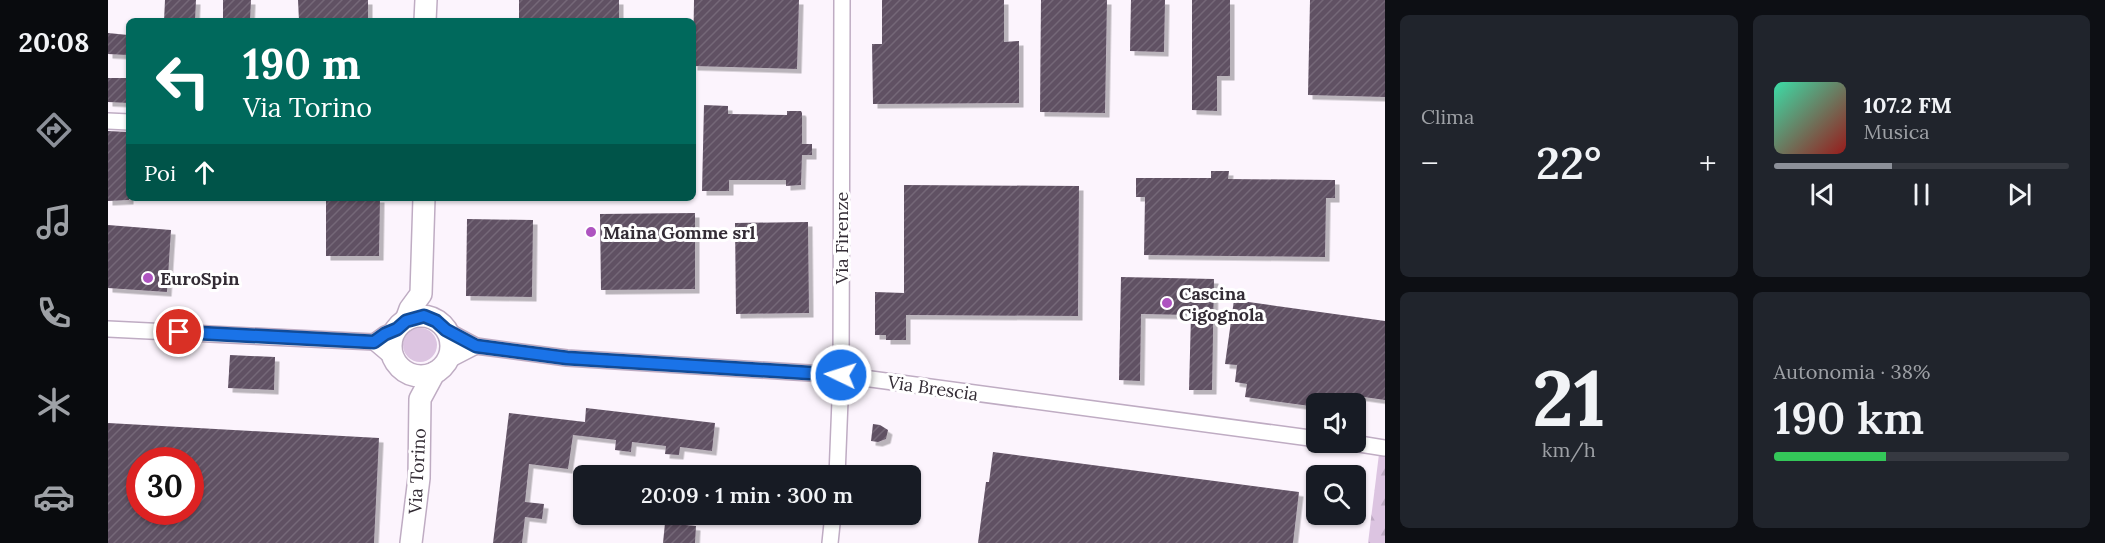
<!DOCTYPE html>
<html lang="it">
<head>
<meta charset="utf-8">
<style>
	body { margin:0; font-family:Lora,serif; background:#20242c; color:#f1f3f6; height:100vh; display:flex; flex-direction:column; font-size:22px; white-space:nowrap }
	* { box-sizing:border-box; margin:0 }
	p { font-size:20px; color:#9ea1a6 }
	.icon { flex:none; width:33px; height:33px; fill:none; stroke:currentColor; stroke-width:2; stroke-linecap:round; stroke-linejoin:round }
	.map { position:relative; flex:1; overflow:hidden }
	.drawer { display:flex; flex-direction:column; gap:15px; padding:15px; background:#0d0f14; width:720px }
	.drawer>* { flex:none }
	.hud { position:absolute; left:18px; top:18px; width:570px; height:183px; border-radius:9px; box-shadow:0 2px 4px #0004; background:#00695c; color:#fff; overflow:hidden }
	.tools { position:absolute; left:1198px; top:393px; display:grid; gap:12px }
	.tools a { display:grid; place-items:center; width:60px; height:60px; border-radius:9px; background:#171b24; box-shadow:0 2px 4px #0004; font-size:30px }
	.speed { position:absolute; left:18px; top:447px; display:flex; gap:12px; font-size:30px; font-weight:700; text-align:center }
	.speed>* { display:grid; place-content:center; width:78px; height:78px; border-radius:50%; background:#171b24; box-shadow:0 2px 4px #0004; line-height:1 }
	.speed .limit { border:9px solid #d22; background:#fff; color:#111 }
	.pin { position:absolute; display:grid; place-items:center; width:51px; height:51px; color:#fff; margin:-26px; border:3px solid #fff; border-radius:50%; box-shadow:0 2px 6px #0007 }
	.me { position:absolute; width:66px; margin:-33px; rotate:274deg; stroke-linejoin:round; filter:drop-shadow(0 0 4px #0008) }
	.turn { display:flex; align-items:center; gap:21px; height:126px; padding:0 18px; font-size:27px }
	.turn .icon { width:78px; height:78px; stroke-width:2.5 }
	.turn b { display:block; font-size:42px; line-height:51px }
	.then { display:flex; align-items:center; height:57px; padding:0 18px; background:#0003; gap:12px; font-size:22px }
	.big { font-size:45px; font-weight:600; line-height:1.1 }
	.drawer .widget { flex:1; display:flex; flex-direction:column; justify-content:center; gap:9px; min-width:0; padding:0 21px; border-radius:9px; background:#20242c }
	.drawer .dial { align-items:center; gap:0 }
	.dial b { font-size:78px; line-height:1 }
	.song { display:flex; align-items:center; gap:18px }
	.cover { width:72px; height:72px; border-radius:9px; background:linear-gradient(135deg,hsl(160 70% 55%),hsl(0 70% 35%)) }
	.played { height:6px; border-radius:3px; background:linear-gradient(90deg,#8c9099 40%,#363941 40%) }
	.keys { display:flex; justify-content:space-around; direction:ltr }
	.heat { display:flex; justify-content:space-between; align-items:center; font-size:33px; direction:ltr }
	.charge { height:9px; border-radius:4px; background:linear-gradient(90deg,#34c759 38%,#363941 0) }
	.drawer .tiles { flex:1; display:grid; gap:15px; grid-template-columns:repeat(2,1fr) }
	.trip { position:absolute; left:465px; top:465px; width:348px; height:60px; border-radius:9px; background:#171b24; box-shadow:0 2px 4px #0004; font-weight:600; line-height:60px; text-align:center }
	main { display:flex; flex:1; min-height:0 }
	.tab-bar { display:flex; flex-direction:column; width:108px; justify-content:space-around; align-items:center; background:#090b0e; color:#9ea1a6 }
	.tab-bar .icon { width:42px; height:42px }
	.tab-bar .on { color:#8c9099 }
	.tab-bar b { font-size:27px; color:#f1f3f6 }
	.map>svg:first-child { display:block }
</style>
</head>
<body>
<main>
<nav class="tab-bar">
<b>20:08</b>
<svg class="icon on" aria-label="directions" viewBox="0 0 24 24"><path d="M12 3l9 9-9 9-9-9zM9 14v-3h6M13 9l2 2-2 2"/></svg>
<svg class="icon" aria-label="music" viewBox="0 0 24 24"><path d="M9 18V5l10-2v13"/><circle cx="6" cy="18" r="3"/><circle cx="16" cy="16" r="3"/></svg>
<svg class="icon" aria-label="phone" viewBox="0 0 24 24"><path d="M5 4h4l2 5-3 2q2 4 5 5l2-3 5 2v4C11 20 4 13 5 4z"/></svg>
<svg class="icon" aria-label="climate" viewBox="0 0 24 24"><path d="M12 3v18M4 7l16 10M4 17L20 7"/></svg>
<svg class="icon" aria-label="car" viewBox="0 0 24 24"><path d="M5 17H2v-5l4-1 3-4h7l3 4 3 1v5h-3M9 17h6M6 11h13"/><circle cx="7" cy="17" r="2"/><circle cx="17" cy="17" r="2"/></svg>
</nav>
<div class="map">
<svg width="1277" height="543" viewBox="0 0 1277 543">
	<defs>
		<pattern id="forest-firs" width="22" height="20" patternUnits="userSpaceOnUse" patternTransform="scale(1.5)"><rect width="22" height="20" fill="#dcc4e1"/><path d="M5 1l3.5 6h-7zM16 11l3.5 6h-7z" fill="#bda9c2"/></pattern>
		<pattern id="building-hatch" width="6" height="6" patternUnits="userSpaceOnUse" patternTransform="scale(1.5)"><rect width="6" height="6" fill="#615164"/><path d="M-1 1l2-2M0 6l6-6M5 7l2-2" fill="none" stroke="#746777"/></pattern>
		<filter id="shadow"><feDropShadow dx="4.5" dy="4.5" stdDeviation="0" flood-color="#0004"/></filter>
	</defs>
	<rect width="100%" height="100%" fill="#fcf4fd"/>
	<!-- grass -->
	<circle fill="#dcc4e1" cx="312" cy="345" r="17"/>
	<!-- forest -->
	<path fill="url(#forest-firs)" d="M1271 454 1277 455V543H1260Z"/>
	<!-- building -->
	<g fill="url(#building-hatch)" fill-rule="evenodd" filter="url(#shadow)">
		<path d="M57 0H88L87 21H56Z"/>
		<path d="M115 0H143L142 21H115Z"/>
		<path d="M190 0H260V21H191Z"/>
		<rect x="411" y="0" width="100" height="21"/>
		<path d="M586 0H691L689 69 585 66Z"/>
		<path d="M774 0H896V42L911 41V103L765 104 764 44H774Z"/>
		<path d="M933 0H999L997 113 932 112Z"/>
		<path d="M1023 0H1057L1056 52 1022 51Z"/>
		<path d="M1084 0H1122V76H1109V111L1084 110Z"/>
		<path d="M1202 0H1277V97L1200 95Z"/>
		<path d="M0 33 20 35 19 55 0 54Z"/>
		<path d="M0 78H21V103L0 102Z"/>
		<path d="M596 105 620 106V114L679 115V111H693L694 113V144H704V155H694L693 185 678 186V180H621V191H594Z"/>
		<path d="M0 131 21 132V200L0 201Z"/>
		<path d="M1103 171H1121L1120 179 1227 180V198H1218L1217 257 1036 255 1037 197H1028V178H1103Z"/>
		<path d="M796 185 971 186 970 316 798 315V340H778V335H767V292L796 293Z"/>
		<path d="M218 198H272L271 256H218Z"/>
		<path d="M587 213V289L493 290 492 214Z"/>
		<path d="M359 219 425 220 424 297 358 296Z"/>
		<path d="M700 222 701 313 628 314 627 223Z"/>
		<path d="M0 225 63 230 59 292 0 288Z"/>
		<path d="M1013 277 1106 279 1104 390H1081L1083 315 1033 314 1032 381 1011 380Z"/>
		<path d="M1126 300 1277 321V400L1228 393 1227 404H1209V407L1137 397 1139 384 1127 382 1129 365 1117 364Z"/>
		<path d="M122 355 167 357 166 390 120 388Z"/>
		<path d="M478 408 607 423 604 451 572 447 571 455 557 454 558 446 524 442 523 452 507 450 508 440 465 435 460 469 421 464 417 502 436 504 434 519 417 517 414 543H385L401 413 477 422Z"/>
		<path d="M0 423 271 438 266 543H0ZM32 460H82V512H32Z"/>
		<path d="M765 424 772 425 780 430 778 439 770 442 763 441Z"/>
		<path d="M885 452 1191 492 1185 543H870L878 482H881Z"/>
		<path d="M557 523 588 526 587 543H555Z"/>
	</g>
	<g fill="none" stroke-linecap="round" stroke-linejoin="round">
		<defs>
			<g id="street">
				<path d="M0 121 21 122"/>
				<path d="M0 329 266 342 277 334 289 329"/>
				<path d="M338 330 368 346 459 358 733 375 1209 439"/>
				<path d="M266 342 286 359"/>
				<path d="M339 361 368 346"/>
				<path d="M1239 442 1277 448"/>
				<path d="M729 476 733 375 734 0"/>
				<path d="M722 543 725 514"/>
			</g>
			<g id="secondary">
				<path d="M317 21 318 0"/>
				<circle cx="313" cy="346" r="30"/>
				<path d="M298 320 302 309 313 294 316 198"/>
				<path d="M303 543 311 478 312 399 326 373"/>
			</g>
		</defs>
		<!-- street casing -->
		<use href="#street" stroke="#bfacc3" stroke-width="18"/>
		<!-- secondary casing -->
		<use href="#secondary" stroke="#bfacc3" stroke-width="24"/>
		<!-- street -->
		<use href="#street" stroke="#fff" stroke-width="15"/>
		<!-- secondary -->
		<use href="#secondary" stroke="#fff" stroke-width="21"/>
	</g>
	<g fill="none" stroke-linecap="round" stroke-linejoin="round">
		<defs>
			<path id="route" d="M71 332 266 342 277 334 289 329 298 321 316 316 328 321 338 330 368 346 459 358 733 375"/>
		</defs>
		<!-- route casing -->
		<use href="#route" stroke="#114b97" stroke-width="15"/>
		<!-- route -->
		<use href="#route" stroke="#1a73e8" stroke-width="10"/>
	</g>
	<!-- markers -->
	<g fill="#ae54c0" stroke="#fff" stroke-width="2">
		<circle cx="483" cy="232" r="6"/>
		<circle cx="40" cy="278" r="6"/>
		<circle cx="1059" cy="303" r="6"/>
	</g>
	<g text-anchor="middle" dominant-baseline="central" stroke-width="6" stroke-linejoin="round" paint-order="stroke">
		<!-- poi labels -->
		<g font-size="18" font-weight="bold" fill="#332c35" stroke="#fff" text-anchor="start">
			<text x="495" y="232">Maina Gomme srl</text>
			<text x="52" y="278">EuroSpin</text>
			<text x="1071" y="293">Cascina<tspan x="1071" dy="21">Cigognola</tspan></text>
		</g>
		<!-- street labels -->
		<g font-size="18" fill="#332c35" stroke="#fff">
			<text transform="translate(733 238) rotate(-90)">Via Firenze</text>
			<text transform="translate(825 388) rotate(8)">Via Brescia</text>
			<text transform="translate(309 471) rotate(-87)">Via Torino</text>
		</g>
	</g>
</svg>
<div class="tools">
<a><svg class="icon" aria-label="sound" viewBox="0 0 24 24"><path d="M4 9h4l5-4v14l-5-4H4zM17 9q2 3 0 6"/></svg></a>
<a><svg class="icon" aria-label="search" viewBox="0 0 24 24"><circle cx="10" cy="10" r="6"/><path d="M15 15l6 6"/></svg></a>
</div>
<div class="speed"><div class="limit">30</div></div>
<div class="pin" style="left:71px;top:332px;background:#d93025"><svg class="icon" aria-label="arrive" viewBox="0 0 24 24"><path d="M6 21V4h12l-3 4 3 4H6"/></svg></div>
<svg class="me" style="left:733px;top:375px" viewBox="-20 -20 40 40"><circle r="17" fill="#1a73e8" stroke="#fff" stroke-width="3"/><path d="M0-11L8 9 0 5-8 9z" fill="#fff"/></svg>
<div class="trip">20:09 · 1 min · 300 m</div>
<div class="hud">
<div class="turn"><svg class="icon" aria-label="left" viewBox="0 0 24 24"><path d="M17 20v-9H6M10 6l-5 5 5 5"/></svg><div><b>190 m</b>Via Torino</div></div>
<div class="then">Poi<svg class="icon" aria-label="ahead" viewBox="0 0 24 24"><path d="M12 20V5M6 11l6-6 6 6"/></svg></div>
</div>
</div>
<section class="drawer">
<div class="tiles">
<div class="widget"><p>Clima</p>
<div class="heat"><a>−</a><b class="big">22°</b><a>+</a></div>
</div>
<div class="widget">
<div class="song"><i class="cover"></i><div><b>107.2 FM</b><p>Musica</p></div></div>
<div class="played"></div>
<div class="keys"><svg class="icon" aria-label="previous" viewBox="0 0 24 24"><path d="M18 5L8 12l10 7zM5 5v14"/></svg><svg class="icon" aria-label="pause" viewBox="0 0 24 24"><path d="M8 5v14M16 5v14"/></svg><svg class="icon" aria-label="next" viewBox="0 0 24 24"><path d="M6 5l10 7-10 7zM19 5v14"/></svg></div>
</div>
<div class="widget dial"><b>21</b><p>km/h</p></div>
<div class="widget"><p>Autonomia · 38%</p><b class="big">190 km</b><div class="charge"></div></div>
</div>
</section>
</main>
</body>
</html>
